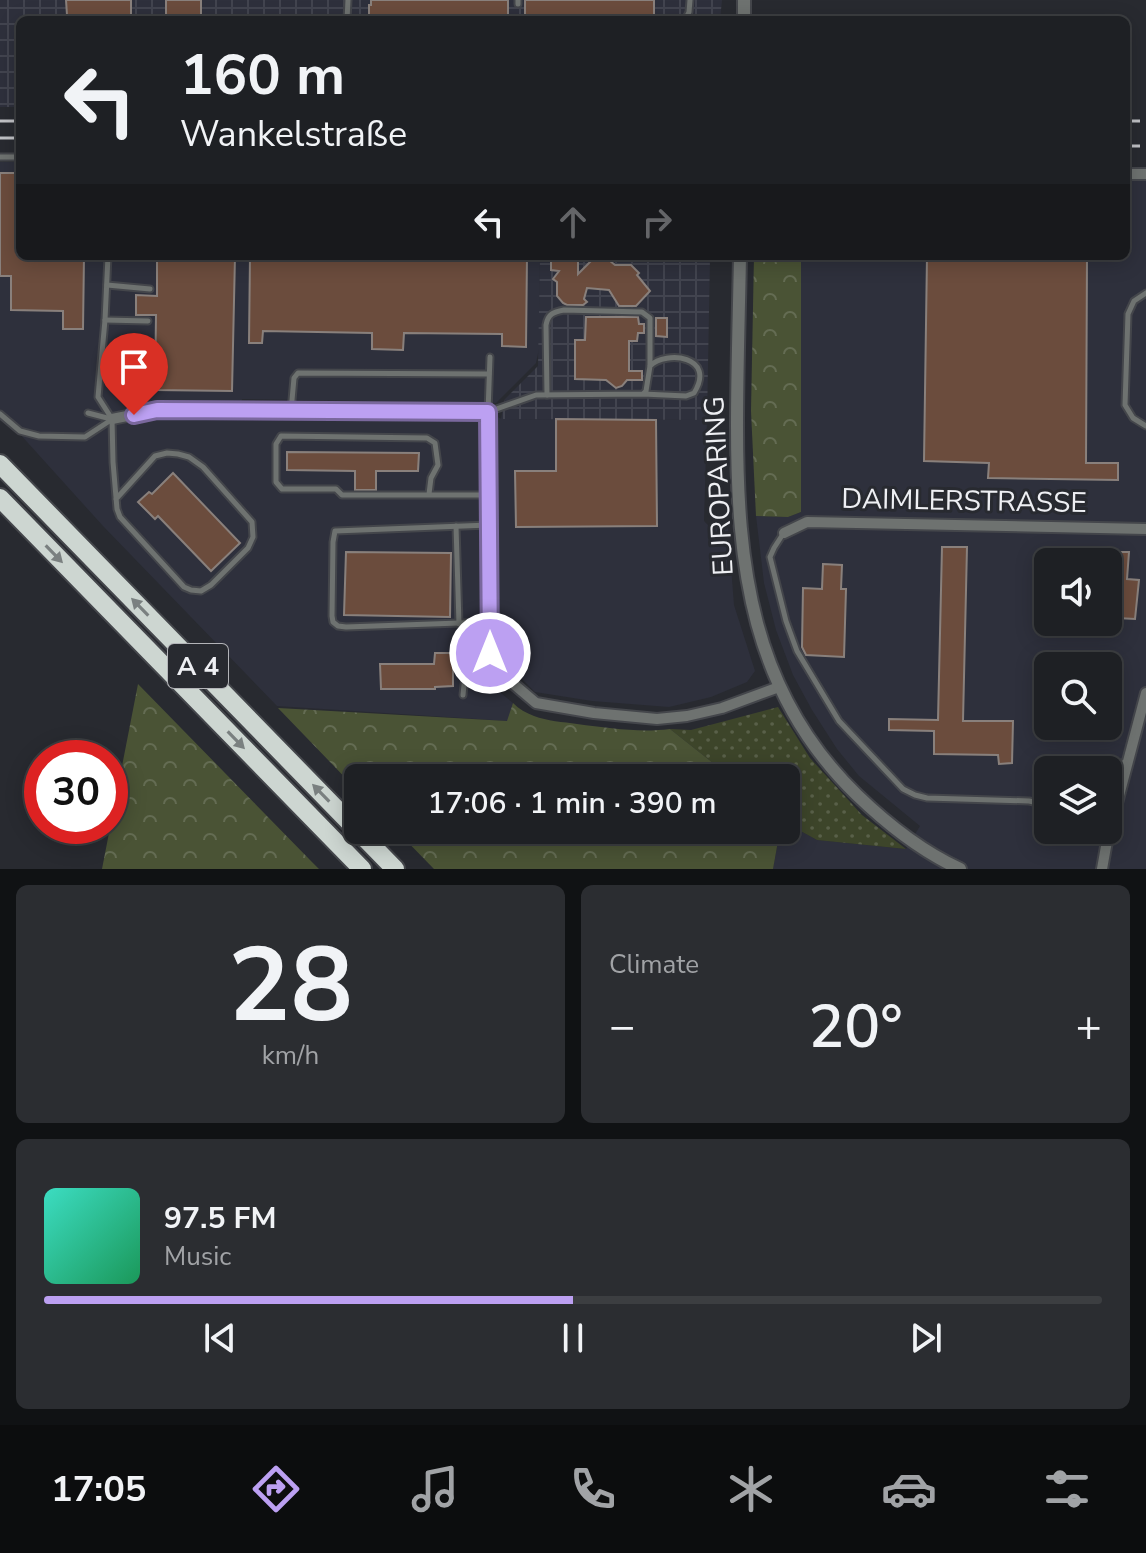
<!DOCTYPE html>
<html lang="en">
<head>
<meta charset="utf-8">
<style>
	body { margin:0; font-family:"Nunito Sans",sans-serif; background:#2b2d31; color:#f1f3f6; height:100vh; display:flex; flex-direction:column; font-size:30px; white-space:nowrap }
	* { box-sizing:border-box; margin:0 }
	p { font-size:26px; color:#a1a3a6 }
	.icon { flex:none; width:44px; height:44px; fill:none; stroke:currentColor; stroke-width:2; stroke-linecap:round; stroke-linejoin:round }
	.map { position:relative; height:869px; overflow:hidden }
	.side { display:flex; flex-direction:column; gap:16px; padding:16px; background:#101214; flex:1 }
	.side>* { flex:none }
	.banner { position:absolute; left:16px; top:16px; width:1114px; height:244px; border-radius:12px; box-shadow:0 4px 20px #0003,0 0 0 2px #3c3e41; background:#1e2024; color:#f1f3f6; overflow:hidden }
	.tools { position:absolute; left:1034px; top:548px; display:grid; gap:16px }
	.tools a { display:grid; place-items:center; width:88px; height:88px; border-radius:12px; background:#1e2024; box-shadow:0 4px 20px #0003,0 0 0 2px #3c3e41; font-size:40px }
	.speed { position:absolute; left:24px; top:740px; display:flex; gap:16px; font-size:40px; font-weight:700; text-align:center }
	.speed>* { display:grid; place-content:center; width:104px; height:104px; border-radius:50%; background:#1e2024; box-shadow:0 4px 20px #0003,0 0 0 2px #3c3e41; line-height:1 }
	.speed .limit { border:12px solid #d22; background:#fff; color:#111 }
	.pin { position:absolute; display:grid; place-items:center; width:68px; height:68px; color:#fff; margin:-82px -34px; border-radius:50% 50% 50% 0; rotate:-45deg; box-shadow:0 0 8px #0007 }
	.pin .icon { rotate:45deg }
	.me { position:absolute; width:88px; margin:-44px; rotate:0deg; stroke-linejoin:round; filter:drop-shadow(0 0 6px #0008) }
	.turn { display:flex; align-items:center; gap:28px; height:168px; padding:0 32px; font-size:36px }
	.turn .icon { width:104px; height:104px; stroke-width:2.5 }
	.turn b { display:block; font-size:56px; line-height:68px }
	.lanes { display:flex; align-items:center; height:76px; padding:0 32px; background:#0003; justify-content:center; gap:40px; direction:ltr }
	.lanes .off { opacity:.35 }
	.big { font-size:60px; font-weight:600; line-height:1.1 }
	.side .widget { flex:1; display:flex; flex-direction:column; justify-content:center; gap:12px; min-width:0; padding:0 28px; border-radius:12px; background:#2b2d31 }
	.side .dial { align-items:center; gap:0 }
	.dial b { font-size:104px; line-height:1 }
	.song { display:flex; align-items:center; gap:24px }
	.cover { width:96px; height:96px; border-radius:12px; background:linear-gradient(135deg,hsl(170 70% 55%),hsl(150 70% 35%)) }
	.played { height:8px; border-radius:4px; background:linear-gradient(90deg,#bca0f2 50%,#3c3e41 50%) }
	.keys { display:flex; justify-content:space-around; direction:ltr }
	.heat { display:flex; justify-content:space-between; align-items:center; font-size:44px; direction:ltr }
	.side .tiles { flex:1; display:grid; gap:16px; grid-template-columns:1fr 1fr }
	.widget:last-child { grid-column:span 2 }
	.trip { position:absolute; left:344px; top:764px; width:456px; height:80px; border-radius:12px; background:#1e2024; box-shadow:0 4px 20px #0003,0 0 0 2px #3c3e41; font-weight:600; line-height:80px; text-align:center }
	.tab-bar { display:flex; height:128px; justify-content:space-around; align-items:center; background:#0c0d0e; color:#a1a3a6 }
	.tab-bar .icon { width:56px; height:56px }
	.tab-bar .active { color:#bca0f2 }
	.tab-bar b { font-size:36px; color:#f1f3f6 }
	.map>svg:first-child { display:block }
</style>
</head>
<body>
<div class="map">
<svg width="1146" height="869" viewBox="0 0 1146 869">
	<defs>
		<pattern id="industrial-grid" width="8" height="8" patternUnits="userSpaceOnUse" patternTransform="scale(2)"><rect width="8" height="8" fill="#2e303c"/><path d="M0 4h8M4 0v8" fill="none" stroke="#42444f"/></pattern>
		<pattern id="grass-dots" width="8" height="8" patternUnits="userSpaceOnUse" patternTransform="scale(2)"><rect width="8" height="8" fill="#3d452a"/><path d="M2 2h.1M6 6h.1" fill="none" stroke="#596049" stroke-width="1.8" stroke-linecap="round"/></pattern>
		<pattern id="forest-crowns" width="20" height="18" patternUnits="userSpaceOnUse" patternTransform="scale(2)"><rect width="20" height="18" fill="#4a5335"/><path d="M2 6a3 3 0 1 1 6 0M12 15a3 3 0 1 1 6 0" fill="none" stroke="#646c53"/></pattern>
	</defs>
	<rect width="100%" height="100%" fill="#282a30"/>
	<!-- built -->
	<g fill="#2e303c" fill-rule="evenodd">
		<path d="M0 162H20V256H540L539 349 536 363 496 403 242 399 241 415 495 416 502 419 707 420 704 521 710 527H728L734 605 755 671 747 682 711 697 669 707 592 701 535 692 512 669 504 655 500 638 475 637 480 662 487 676 496 689 513 703 508 721 277 706 103 526 0 412Z"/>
		<path d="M1126 167H1146V869H773L780 830H786V823L817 840 906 849 920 826 859 776 837 749 812 710 793 675 776 630 764 583 756 516 788 517 801 512V256H1126ZM1048 562H1108V622H1048ZM1048 666H1108V726H1048ZM1048 770H1108V830H1048Z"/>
	</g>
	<!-- industrial -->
	<g fill="url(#industrial-grid)">
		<path d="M0 0H722L720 20H20V107H0Z"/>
		<path d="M540 256H710L707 420 501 419 505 399 538 366Z"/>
	</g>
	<!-- grass -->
	<path fill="url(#grass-dots)" d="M778 707 810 758 862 815 906 849 817 840 786 823V778H732L670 729 691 730Z"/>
	<!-- forest -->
	<g fill="url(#forest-crowns)">
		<path d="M754 256H801V512L788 517 756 516 751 411Z"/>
		<path d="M138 684 310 860 319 869H102Z"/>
		<path d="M513 703C519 709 526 713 534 716 547 721 563 722 577 724 609 728 639 733 670 729L732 778H358V791L278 708 507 721Z"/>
		<path d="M396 830H780L773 869H434Z"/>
	</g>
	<!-- building -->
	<g fill="#6b4c3d" stroke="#89807c" stroke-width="2">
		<path d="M66 0H131V16L67 15Z"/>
		<rect x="166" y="0" width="35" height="20"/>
		<path d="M371 0H508V20H369V5H371Z"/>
		<rect x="525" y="0" width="129" height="20"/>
		<path d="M0 173H20V256H84L83 329H63V311L11 310V276H0Z"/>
		<path d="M157 256H235L232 391 155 390 156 315H136V295L157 296Z"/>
		<path d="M250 256H527L526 347 502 346V334L404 333 403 350 372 349V333L263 331 262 343H249Z"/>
		<path d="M551 256H578V274L596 256H604L615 265H631L639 273 637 275 650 291 636 306H619L609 290 587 288 584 299 587 302 583 305H567L563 303 557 296V282L553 279 559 271 551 270Z"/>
		<path d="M927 256H1087L1086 463H1118V480L988 478 989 463 924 461Z"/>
		<path d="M586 317H638L639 324H644V333H638L637 341H629V371H642V380H627L622 386 616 388 606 380 575 379V340H585Z"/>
		<path d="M656 318H667V337L656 336Z"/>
		<path d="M556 419 656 420 657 526 516 527 515 471H556Z"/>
		<path d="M287 452 419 453 418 471H376V490H355V471L287 470Z"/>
		<path d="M173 473 240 543 211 571 158 516 155 519 138 502 149 492 152 494Z"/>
		<path d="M942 547H967L963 721H1013L1012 763 999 764 998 755 934 754V731L889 730V719L938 720Z"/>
		<path d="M346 552 451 553 450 617 344 615Z"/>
		<path d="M1120 552H1129L1127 579 1139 580 1135 619 1117 618Z"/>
		<path d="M823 564 842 565 841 589H846L844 657 806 655 802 647 803 588 822 589Z"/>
		<path d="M435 653H453V686L435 687V689H381L380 664H434Z"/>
	</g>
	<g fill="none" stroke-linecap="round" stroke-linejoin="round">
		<defs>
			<g id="service">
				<path d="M518 4V0"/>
				<path d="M347 20 348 0"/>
				<path d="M685 20 689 12 690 0"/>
				<path d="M0 157H20"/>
				<path d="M108 256 105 320 98 397 112 419 113 462 117 509 120 517 184 587 191 590 201 591 211 585 248 548 253 537 252 522 203 467 189 457 178 454 167 453 155 456 116 499"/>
				<path d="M107 285 150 289"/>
				<path d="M1146 293 1134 301 1128 314 1125 405 1133 418 1146 426"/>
				<path d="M105 320 148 321"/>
				<path d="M490 357 488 412 536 395 643 394 646 391 650 366C666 350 717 356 694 393L686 396 643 394"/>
				<path d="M547 395 546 325C548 314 553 312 564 310L642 312 650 318V365"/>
				<path d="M291 411 294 378 298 373 489 374"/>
				<path d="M88 413 111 419"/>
				<path d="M0 414 20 431 39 436 85 437 111 420"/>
				<path d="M429 494 431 478 438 465 435 443 427 438 281 436 276 444V482L282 489H336L342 495H488"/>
				<path d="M456 526 459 624"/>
				<path d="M783 534 774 548 770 557 786 621 797 651 839 721 903 789 915 795 927 798 1029 801 1048 805"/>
				<path d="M488 622 346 627 338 626 333 622 332 616 333 542 335 531 489 525"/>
				<path d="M463 695 467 655 489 653"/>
				<path d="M1039 762 1126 763"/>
			</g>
			<g id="minor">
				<path d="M1126 174H1146"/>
				<path d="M112 419 157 410 488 412 490 653 503 675 536 703 594 713 657 719 687 716 722 708 779 687"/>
				<path d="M784 533 807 522 1146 529"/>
				<path d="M1102 869 1107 841 1146 693"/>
			</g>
			<g id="tertiary">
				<path d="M744 20V0"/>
				<path d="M740 256C739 313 737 369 737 426 737 565 751 692 857 795 887 824 921 851 960 869"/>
			</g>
			<g id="motorway">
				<path d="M0 464 395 869"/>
				<path d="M0 498 362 869"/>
			</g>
		</defs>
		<!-- service casing -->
		<use href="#service" stroke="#44464b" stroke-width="9"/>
		<!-- minor casing -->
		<use href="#minor" stroke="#44464b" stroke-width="14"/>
		<!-- tertiary casing -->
		<use href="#tertiary" stroke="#44464b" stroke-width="16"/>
		<!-- motorway casing -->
		<use href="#motorway" stroke="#44464b" stroke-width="22"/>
		<!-- service -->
		<use href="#service" stroke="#6e7270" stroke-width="5"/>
		<!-- minor -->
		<use href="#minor" stroke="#6e7270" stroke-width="10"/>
		<!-- tertiary -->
		<use href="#tertiary" stroke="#6e7270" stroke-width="12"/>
		<!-- motorway -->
		<use href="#motorway" stroke="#cdd6d1" stroke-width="18"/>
		<!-- rail -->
		<g stroke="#c1c2c6" stroke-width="3" stroke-dasharray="14 14" stroke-linecap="butt">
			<path d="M0 121H20"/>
			<path d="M1126 121H1146"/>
			<path d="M0 138H20"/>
			<path d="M1126 146H1146"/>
		</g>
	</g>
	<!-- one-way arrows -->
	<defs><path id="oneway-solid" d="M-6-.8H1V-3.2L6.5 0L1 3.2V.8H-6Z" transform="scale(2)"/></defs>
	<g fill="#7a8080">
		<use href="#oneway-solid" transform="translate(54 554) rotate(46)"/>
		<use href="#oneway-solid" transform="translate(140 607) rotate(-134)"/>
		<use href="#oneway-solid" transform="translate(236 740) rotate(46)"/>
		<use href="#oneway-solid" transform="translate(321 793) rotate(-134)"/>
	</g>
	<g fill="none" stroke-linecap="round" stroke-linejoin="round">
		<defs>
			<path id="route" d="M134 415 157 410 488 412 490 653"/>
		</defs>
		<!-- route casing -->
		<use href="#route" stroke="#7a689d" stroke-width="20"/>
		<!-- route -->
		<use href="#route" stroke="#bca0f2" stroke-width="14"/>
	</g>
	<g text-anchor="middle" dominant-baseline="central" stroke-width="6" stroke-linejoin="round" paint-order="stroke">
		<!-- shield labels -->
		<rect fill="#282a30" stroke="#b3b4b8" stroke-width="2" x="168" y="644" width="60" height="44" rx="6"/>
		<g font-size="26" font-weight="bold" fill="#eeeff3">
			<text x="198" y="666">A 4</text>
		</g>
		<!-- street labels -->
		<g font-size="28" fill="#eeeff3" stroke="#282a30">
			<text transform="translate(719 486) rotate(-93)">EUROPARING</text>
			<text transform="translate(964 501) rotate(1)">DAIMLERSTRASSE</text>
		</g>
	</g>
</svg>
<div class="tools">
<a><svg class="icon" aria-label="sound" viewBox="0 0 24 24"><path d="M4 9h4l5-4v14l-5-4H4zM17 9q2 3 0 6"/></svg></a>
<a><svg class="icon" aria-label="search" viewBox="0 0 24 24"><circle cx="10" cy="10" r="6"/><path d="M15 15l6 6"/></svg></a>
<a><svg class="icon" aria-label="layers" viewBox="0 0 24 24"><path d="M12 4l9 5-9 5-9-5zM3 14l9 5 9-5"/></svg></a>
</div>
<div class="speed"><div class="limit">30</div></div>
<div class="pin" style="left:134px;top:415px;background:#d93025"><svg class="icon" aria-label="arrive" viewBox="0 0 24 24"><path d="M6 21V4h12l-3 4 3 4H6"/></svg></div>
<svg class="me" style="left:490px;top:653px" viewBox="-20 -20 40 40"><circle r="17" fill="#bca0f2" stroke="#fff" stroke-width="3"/><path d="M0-11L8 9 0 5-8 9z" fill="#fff"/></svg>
<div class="trip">17:06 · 1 min · 390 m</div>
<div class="banner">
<div class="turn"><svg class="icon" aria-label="left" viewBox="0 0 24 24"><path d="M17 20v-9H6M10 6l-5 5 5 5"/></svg><div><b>160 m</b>Wankelstraße</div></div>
<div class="lanes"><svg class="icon" aria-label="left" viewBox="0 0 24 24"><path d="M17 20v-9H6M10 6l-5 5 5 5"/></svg><svg class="icon off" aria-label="ahead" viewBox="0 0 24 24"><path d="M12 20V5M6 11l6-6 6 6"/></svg><svg class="icon off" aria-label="right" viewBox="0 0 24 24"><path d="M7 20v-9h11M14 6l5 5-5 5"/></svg></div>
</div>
</div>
<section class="side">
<div class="tiles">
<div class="widget dial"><b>28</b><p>km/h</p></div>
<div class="widget"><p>Climate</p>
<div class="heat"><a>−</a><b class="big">20°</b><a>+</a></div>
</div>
<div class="widget">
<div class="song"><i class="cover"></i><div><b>97.5 FM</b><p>Music</p></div></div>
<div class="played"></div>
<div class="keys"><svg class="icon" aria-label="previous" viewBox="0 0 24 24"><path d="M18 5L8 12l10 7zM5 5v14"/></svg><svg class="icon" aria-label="pause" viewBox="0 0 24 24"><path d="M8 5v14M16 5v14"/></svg><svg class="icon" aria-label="next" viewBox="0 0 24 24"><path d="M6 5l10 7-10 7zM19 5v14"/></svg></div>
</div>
</div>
</section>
<nav class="tab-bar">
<b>17:05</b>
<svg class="icon active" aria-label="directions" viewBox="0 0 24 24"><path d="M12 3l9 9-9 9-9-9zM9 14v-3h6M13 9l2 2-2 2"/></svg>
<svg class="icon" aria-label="music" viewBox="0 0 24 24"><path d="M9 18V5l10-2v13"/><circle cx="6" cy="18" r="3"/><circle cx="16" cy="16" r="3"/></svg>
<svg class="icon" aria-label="phone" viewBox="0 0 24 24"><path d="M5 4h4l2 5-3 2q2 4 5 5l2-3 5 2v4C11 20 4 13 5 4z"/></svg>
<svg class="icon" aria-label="climate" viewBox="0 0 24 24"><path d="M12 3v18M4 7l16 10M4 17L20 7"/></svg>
<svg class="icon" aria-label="car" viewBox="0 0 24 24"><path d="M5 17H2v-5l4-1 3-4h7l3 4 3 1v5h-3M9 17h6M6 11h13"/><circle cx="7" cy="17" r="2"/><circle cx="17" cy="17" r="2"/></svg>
<svg class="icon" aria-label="filters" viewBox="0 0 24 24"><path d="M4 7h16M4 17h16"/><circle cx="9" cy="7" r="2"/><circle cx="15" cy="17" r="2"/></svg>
</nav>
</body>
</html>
